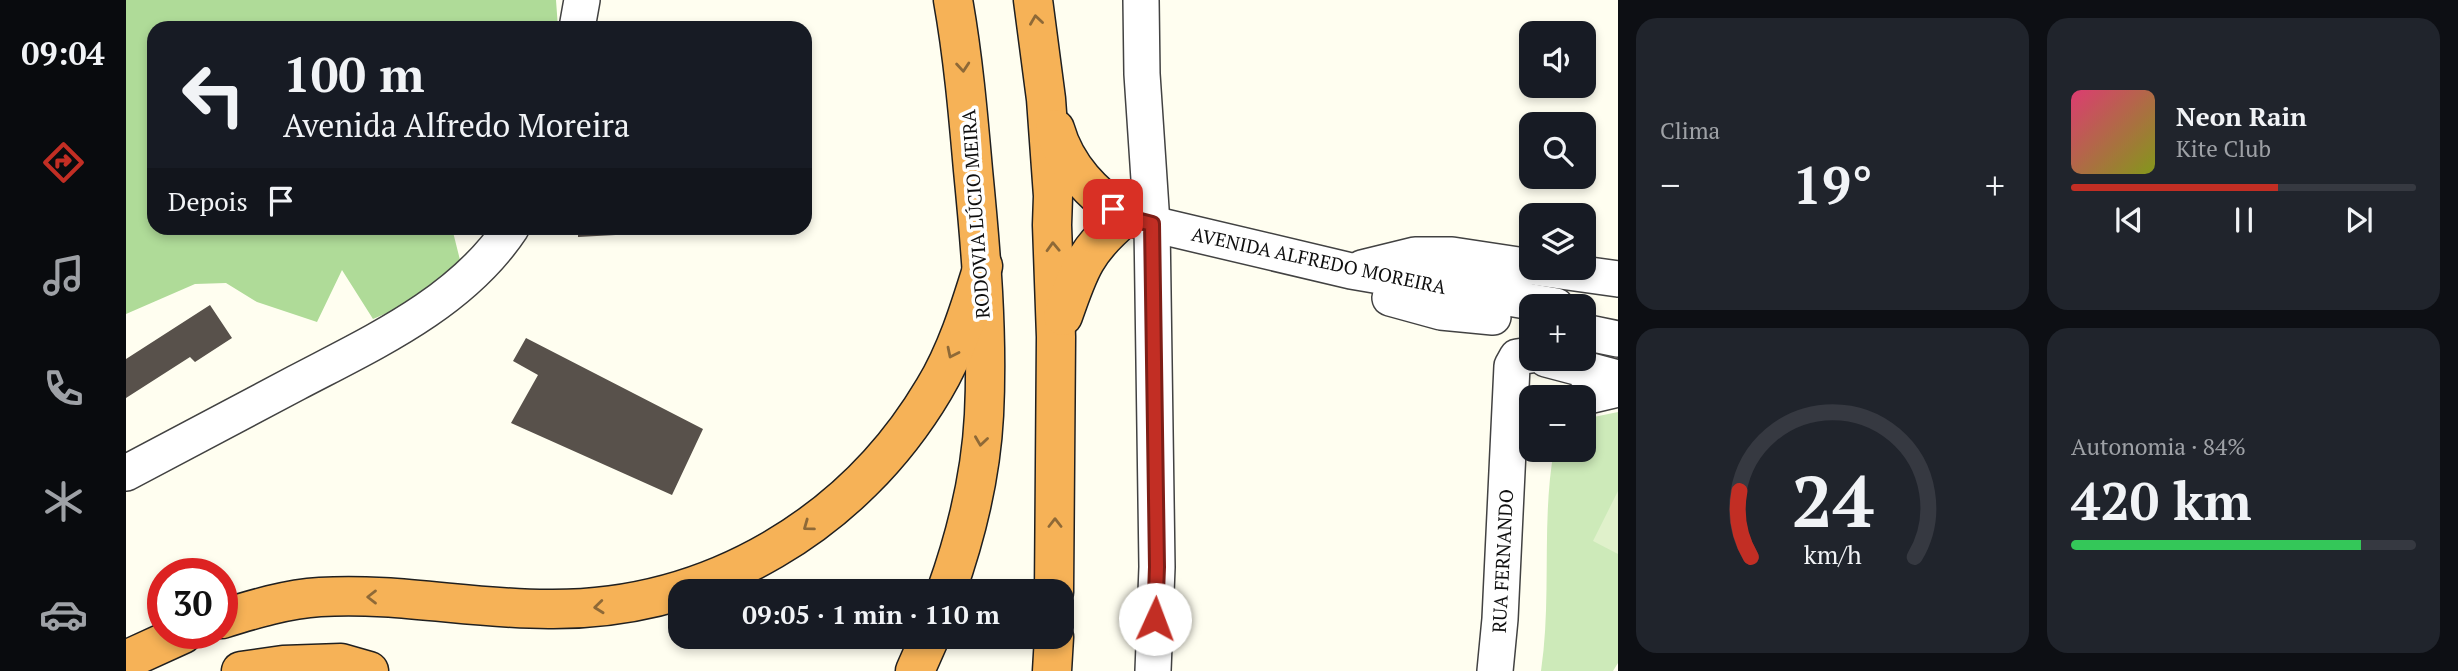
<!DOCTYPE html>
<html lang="pt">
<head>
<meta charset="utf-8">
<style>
	body { margin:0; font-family:"PT Serif",serif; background:#20242c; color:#f1f3f6; height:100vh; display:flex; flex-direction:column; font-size:26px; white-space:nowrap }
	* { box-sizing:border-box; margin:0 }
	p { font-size:23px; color:#9ea1a6 }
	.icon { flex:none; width:38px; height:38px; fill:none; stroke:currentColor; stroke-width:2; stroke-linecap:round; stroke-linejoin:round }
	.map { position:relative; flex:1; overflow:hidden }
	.sheet { display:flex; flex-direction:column; gap:18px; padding:18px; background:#0d0f14; width:840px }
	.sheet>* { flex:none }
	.guide { position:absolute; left:21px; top:21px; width:665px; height:214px; border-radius:21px; box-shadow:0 4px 10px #0003; background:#171b24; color:#f1f3f6; overflow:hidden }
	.fabs { position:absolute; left:1393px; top:21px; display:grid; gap:14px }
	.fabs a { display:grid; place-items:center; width:77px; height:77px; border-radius:14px; background:#171b24; box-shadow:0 4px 10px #0003; font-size:35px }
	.speed { position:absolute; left:21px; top:558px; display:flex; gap:14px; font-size:35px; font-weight:700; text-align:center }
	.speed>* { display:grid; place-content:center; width:91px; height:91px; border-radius:50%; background:#171b24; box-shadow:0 4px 10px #0003; line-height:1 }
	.speed .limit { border:10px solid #d22; background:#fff; color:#111 }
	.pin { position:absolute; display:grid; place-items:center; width:60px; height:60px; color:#fff; margin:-30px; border-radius:14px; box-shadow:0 4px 10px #0006 }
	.me { position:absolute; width:77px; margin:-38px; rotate:2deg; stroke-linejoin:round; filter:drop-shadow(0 0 5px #0008) }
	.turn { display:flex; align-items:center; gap:24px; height:147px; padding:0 21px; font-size:32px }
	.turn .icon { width:91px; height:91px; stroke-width:2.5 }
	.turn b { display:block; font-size:49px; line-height:60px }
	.then { display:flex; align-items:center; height:66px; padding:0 21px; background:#0003; gap:14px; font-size:26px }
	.big { font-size:52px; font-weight:800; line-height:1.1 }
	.sheet .tile { flex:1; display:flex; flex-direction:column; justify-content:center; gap:10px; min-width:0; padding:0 24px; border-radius:21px; background:#20242c }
	.sheet .dial { align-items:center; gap:0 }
	.dial svg { height:182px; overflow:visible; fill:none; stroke:#363941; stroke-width:7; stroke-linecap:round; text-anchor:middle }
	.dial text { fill:#f1f3f6; stroke:none }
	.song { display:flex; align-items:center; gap:21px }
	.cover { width:84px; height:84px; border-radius:10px; background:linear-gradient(135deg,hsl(340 70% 55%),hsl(70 70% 35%)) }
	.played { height:7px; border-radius:4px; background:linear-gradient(90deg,#c22e24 60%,#363941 60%) }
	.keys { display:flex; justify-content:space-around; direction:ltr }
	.heat { display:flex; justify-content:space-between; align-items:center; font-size:38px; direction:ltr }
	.charge { height:10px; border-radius:5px; background:linear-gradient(90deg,#34c759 84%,#363941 0) }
	.sheet .tiles { flex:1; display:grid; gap:18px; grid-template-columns:repeat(2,1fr) }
	.trip { position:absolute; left:542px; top:579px; width:406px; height:70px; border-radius:21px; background:#171b24; box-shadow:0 4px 10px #0003; font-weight:800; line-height:70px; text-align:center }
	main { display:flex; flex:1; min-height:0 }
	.menu { display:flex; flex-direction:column; width:126px; justify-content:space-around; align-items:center; background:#090b0e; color:#9ea1a6 }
	.menu .icon { width:49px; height:49px }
	.menu .current { color:#c22e24 }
	.menu b { font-size:32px; color:#f1f3f6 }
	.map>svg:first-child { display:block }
</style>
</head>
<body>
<main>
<nav class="menu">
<b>09:04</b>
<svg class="icon current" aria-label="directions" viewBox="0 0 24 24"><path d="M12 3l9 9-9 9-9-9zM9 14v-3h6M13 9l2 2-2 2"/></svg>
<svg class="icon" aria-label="music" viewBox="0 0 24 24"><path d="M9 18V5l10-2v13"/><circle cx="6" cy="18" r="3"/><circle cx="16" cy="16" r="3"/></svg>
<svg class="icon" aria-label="phone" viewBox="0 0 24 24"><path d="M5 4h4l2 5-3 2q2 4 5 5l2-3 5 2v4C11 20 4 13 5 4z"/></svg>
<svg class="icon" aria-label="climate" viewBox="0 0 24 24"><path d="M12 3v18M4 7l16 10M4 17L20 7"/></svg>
<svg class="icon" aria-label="car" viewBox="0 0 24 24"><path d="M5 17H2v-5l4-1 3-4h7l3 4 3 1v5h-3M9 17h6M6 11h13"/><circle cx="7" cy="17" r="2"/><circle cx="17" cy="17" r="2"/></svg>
</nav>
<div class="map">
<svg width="1492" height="671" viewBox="0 0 1492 671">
	<rect width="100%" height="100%" fill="#fffef0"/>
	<!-- green -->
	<path fill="#cdeab9" d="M1492 412V663L1487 671H1415C1426 598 1415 522 1428 450H1458V419Z"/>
	<!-- forest -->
	<path fill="#afdb98" d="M0 0H430L432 28H28V228H326L335 264 296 298 247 319 216 270 191 322 131 302 100 283 69 284 0 314Z"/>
	<!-- pitch -->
	<path fill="#e0f1cb" d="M1492 491V554L1467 541Z"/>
	<!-- building -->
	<g fill="#58514b">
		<path d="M452 228H546V232L452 237Z"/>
		<path d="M84 305 106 338 69 362 64 357 0 398V359Z"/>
		<path d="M400 338 577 429 546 495 385 423 412 375 387 361Z"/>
	</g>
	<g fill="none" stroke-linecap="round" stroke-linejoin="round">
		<defs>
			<g id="minor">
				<path d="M1015 0 1016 74 1026 224 1031 567 1027 671"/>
				<path d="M451 28 456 0"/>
				<path d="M1005 219 1225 271 1430 306"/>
				<path d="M1236 268 1289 255H1326L1405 267"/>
				<path d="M1413 268 1492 279"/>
				<path d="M1264 298 1315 312 1367 317"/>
				<path d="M1458 332 1492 339"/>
				<path d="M1420 359 1492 378"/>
				<path d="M1458 397 1492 389"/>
				<path d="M0 473C57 443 114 413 170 383 248 342 335 303 385 228"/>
				<path d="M1369 671 1374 619 1386 366 1391 357 1405 355"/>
			</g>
			<g id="highway">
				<path d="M907 0 920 99 927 196 926 225 930 337 928 592"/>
				<path d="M929 129C940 168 967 194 999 217 960 249 953 269 937 316"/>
				<path d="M820 592C840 536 855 474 858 415 862 333 855 251 847 170 842 113 837 56 827 0"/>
				<path d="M96 619C128 609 161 599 194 597 272 592 349 610 427 609 585 609 728 524 808 389 831 351 844 308 857 266"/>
				<path d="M0 660 57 634"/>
				<path d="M115 671 157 665 215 663 243 671"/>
				<path d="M789 671 804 637"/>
				<path d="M926 671 928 637"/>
			</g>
		</defs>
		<!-- minor casing -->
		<use href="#minor" stroke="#424242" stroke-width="38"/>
		<!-- highway casing -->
		<use href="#highway" stroke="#202020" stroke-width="41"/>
		<!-- minor -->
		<use href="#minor" stroke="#fff" stroke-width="35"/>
		<!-- highway -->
		<use href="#highway" stroke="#f6b257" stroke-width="38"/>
	</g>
	<!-- one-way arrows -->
	<defs><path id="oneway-chevron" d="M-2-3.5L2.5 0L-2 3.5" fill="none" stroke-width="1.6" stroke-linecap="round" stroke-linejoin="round" transform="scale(1.75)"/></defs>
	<g stroke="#8e6937">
		<use href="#oneway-chevron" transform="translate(910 20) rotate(-98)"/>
		<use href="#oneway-chevron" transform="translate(837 67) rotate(85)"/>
		<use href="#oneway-chevron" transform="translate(927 247) rotate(-92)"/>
		<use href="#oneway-chevron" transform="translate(826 353) rotate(116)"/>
		<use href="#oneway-chevron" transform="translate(855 441) rotate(98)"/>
		<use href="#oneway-chevron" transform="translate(929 523) rotate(-90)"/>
		<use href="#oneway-chevron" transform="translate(682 526) rotate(144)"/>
		<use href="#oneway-chevron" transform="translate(246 597) rotate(-180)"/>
		<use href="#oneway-chevron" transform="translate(473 607) rotate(174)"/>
	</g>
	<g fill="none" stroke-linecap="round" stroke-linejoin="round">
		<defs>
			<path id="route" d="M987 209 999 217 1026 224 1031 567 1029 619"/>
		</defs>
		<!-- route casing -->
		<use href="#route" stroke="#7e1e17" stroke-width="18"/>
		<!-- route -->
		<use href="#route" stroke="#c22e24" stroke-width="12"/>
	</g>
	<g text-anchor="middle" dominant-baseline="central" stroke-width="7" stroke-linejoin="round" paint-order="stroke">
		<!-- street labels -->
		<g font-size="19" fill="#0f0f0f" stroke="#fff">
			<text transform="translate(849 214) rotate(-94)">RODOVIA LÚCIO MEIRA</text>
			<text transform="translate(1193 260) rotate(12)">AVENIDA ALFREDO MOREIRA</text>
			<text transform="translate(1376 561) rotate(-87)">RUA FERNANDO</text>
		</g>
	</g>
</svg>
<div class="fabs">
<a><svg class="icon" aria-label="sound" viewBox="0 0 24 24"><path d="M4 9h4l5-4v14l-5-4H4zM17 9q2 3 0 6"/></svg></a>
<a><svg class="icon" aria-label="search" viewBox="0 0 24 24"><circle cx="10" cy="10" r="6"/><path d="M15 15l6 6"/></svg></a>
<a><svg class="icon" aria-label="layers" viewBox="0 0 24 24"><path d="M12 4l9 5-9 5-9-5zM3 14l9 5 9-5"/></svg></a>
<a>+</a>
<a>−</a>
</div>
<div class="speed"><div class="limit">30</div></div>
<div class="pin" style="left:987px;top:209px;background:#d93025"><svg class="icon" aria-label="arrive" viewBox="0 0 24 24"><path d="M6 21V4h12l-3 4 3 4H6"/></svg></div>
<svg class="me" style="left:1029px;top:619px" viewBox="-20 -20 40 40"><circle r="19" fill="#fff"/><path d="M0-13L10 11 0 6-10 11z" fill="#c22e24"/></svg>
<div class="trip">09:05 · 1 min · 110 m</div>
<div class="guide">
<div class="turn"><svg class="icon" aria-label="left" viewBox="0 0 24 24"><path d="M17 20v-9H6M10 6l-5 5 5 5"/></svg><div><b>100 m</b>Avenida Alfredo Moreira</div></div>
<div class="then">Depois<svg class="icon" aria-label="arrive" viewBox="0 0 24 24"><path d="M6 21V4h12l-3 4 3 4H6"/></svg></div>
</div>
</div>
<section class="sheet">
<div class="tiles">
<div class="tile"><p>Clima</p>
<div class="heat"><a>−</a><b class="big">19°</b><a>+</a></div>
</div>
<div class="tile">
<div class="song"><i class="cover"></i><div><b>Neon Rain</b><p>Kite Club</p></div></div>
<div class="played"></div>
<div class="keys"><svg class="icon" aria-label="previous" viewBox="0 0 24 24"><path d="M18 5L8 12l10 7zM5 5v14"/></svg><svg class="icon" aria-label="pause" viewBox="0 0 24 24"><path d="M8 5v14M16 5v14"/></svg><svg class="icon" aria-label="next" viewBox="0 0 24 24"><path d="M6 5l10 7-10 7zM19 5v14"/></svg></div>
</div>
<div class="tile dial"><svg viewBox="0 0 100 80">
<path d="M14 69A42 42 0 1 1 86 69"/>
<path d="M14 69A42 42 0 0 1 9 40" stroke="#c22e24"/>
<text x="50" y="56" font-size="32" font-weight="700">24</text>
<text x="50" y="72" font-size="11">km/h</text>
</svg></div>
<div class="tile"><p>Autonomia · 84%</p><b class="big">420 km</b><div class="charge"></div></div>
</div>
</section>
</main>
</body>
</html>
